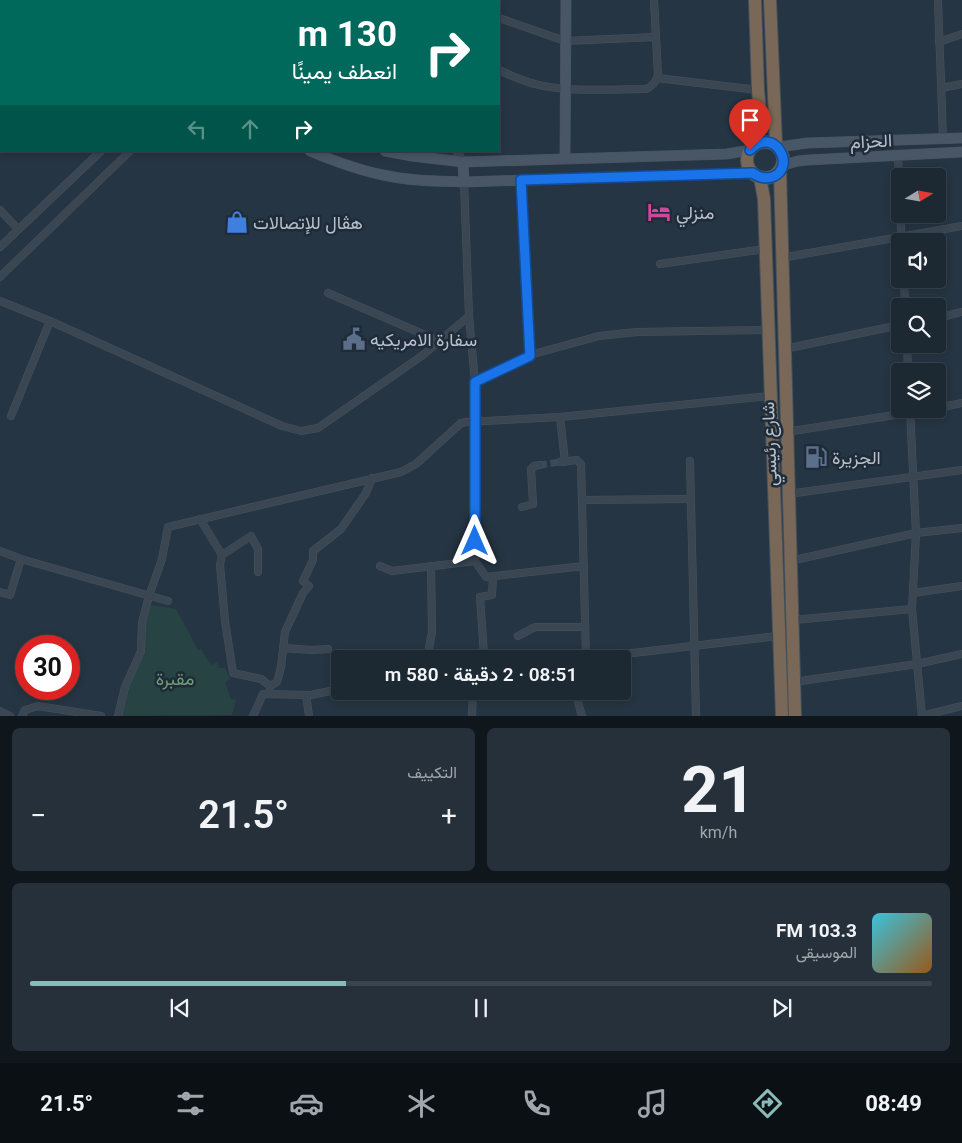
<!DOCTYPE html>
<html lang="ar">
<head>
<meta charset="utf-8">
<style>
	body { margin:0; font-family:Roboto,Vazirmatn,sans-serif; background:#25303a; color:#f1f3f6; direction:rtl; height:100vh; display:flex; flex-direction:column; font-size:19px; white-space:nowrap }
	* { box-sizing:border-box; margin:0 }
	p { font-size:16px; color:#a0a6ac }
	.icon { flex:none; width:28px; height:28px; fill:none; stroke:currentColor; stroke-width:2; stroke-linecap:round; stroke-linejoin:round }
	.map { position:relative; height:716px; overflow:hidden; direction:ltr }
	.drawer { display:flex; flex-direction:column; gap:12px; padding:12px; background:#0f161c; flex:1 }
	.drawer>* { flex:none }
	.guide { position:absolute; left:0px; top:0px; width:500px; height:152px; box-shadow:0 2px 8px #0003,0 0 0 1px #3a444d; direction:rtl; background:#00695c; color:#fff; overflow:hidden }
	.needle { width:32px; rotate:79deg }
	.controls { position:absolute; left:891px; top:168px; display:grid; gap:10px }
	.controls a { display:grid; place-items:center; width:55px; height:55px; border-radius:5px; background:#1c2832; box-shadow:0 2px 8px #0003,0 0 0 1px #3a444d; font-size:25px }
	.speed { position:absolute; left:15px; top:635px; display:flex; gap:10px; font-size:25px; font-weight:700; text-align:center }
	.speed>* { display:grid; place-content:center; width:65px; height:65px; border-radius:50%; background:#1c2832; box-shadow:0 2px 8px #0003,0 0 0 1px #3a444d; line-height:1 }
	.speed .limit { border:8px solid #d22; background:#fff; color:#111 }
	.pin { position:absolute; display:grid; place-items:center; width:42px; height:42px; color:#fff; margin:-51px -21px; border-radius:50% 50% 50% 0; rotate:-45deg; box-shadow:0 0 5px #0007 }
	.pin .icon { rotate:45deg }
	.me { position:absolute; width:55px; margin:-28px; rotate:0deg; stroke-linejoin:round; filter:drop-shadow(0 0 4px #0008) }
	.turn { display:flex; align-items:center; gap:18px; height:105px; padding:0 20px; font-size:22px }
	.turn .icon { width:65px; height:65px; stroke-width:2.5 }
	.turn b { display:block; font-size:35px; line-height:42px }
	.lanes { display:flex; align-items:center; height:48px; padding:0 20px; background:#0003; justify-content:center; gap:25px; direction:ltr }
	.lanes .off { opacity:.35 }
	.big { font-size:38px; font-weight:600; line-height:1.1 }
	.drawer .card { flex:1; display:flex; flex-direction:column; justify-content:center; gap:8px; min-width:0; padding:0 18px; border-radius:8px; background:#25303a }
	.drawer .dial { align-items:center; gap:0 }
	.dial b { font-size:65px; line-height:1 }
	.song { display:flex; align-items:center; gap:15px }
	.cover { width:60px; height:60px; border-radius:8px; background:linear-gradient(135deg,hsl(190 70% 55%),hsl(30 70% 35%)) }
	.played { height:5px; border-radius:2px; background:linear-gradient(90deg,#8bbbb9 35%,#3a444d 35%) }
	.keys { display:flex; justify-content:space-around; direction:ltr }
	.heat { display:flex; justify-content:space-between; align-items:center; font-size:28px; direction:ltr }
	.drawer .tiles { flex:1; display:grid; gap:12px; grid-template-columns:1fr 1fr }
	.card:last-child { grid-column:span 2 }
	.trip { position:absolute; left:331px; top:650px; width:300px; height:50px; border-radius:5px; background:#1c2832; box-shadow:0 2px 8px #0003,0 0 0 1px #3a444d; font-weight:600; line-height:50px; text-align:center; direction:rtl }
	.tab-bar { display:flex; height:80px; justify-content:space-around; align-items:center; background:#0b1014; color:#a0a6ac }
	.tab-bar .icon { width:35px; height:35px }
	.tab-bar .selected { color:#8bbbb9 }
	.tab-bar b { font-size:22px; color:#f1f3f6 }
	.map>svg:first-child { display:block }
</style>
</head>
<body>
<div class="map">
<svg width="962" height="716" viewBox="0 0 962 716">
	<rect width="100%" height="100%" fill="#263543"/>
	<!-- green -->
	<path fill="#284344" d="M151 605 176 609 198 650 201 649 211 665 217 662 219 668H225L230 679 225 682 231 699 236 700 232 715 121 716 125 693 144 652V626Z"/>
	<g fill="none" stroke-linecap="round" stroke-linejoin="round">
		<!-- street-tunnel -->
		<path stroke="#3c4a58" stroke-width="7" stroke-dasharray="7 3.5" stroke-linecap="butt" d="M540 465 560 462"/>
		<defs>
			<g id="street">
				<path d="M323 0 326 1"/>
				<path d="M938 0 943 139"/>
				<path d="M387 1V0"/>
				<path d="M465 1V0"/>
				<path d="M499 18 565 41 655 37"/>
				<path d="M0 20 1 22"/>
				<path d="M939 42 962 34"/>
				<path d="M499 70C510 75 522 81 535 84 567 93 612 89 646 89 653 86 656 82 658 75L654 0"/>
				<path d="M657 78 758 90"/>
				<path d="M941 88 962 84"/>
				<path d="M0 110 1 109"/>
				<path d="M0 137 1 136"/>
				<path d="M456 151 459 154 463 162"/>
				<path d="M898 156 900 203"/>
				<path d="M521 180 530 355"/>
				<path d="M464 182 469 316 475 382V561L486 577 584 566"/>
				<path d="M0 210 18 229"/>
				<path d="M900 214 902 241"/>
				<path d="M0 247 101 151"/>
				<path d="M781 258 962 226"/>
				<path d="M660 264 765 249"/>
				<path d="M0 277 130 151"/>
				<path d="M904 279 905 306"/>
				<path d="M328 293 439 341"/>
				<path d="M0 301 50 321 282 426 301 431 318 428 423 355 469 316"/>
				<path d="M938 318 962 312"/>
				<path d="M907 344 908 371"/>
				<path d="M784 349 900 325"/>
				<path d="M475 382 530 355 599 336 637 332 768 330"/>
				<path d="M938 408 962 403"/>
				<path d="M910 409 916 533 912 609 922 716"/>
				<path d="M11 416 50 321"/>
				<path d="M560 417 565 462"/>
				<path d="M786 432 933 409"/>
				<path d="M690 461 696 716"/>
				<path d="M560 462 577 460 581 464 586 657"/>
				<path d="M788 494 962 470"/>
				<path d="M583 500 691 499"/>
				<path d="M522 507 533 504 531 469 534 466 540 465"/>
				<path d="M200 519 222 555 220 565 225 621 233 673 261 679 270 686V694"/>
				<path d="M0 551 21 559 168 601"/>
				<path d="M222 555 251 536 258 549V572"/>
				<path d="M790 561 916 533 962 528"/>
				<path d="M380 566 392 571 475 561"/>
				<path d="M0 592 10 595 21 559"/>
				<path d="M913 593 962 586"/>
				<path d="M793 620 912 609"/>
				<path d="M518 636 535 627H585"/>
				<path d="M283 648 312 650 328 649"/>
				<path d="M484 655 480 597 492 595 493 577"/>
				<path d="M427 659 432 632 431 566"/>
				<path d="M582 659 778 636"/>
				<path d="M794 682 917 664 962 654"/>
				<path d="M270 686 277 682 281 667 285 632 303 593 309 586 303 581 313 560V551L341 529 366 493 372 478"/>
				<path d="M306 695 309 716"/>
				<path d="M578 702 582 716"/>
				<path d="M0 711 10 716"/>
				<path d="M22 716 25 710 38 706 101 716"/>
				<path d="M118 716 125 687 141 651 142 623 149 596 162 559 168 527 401 472 416 464 461 423 466 422 560 417 770 396"/>
				<path d="M253 716 263 694 311 695 340 689"/>
				<path d="M472 716 473 691"/>
				<path d="M922 716 962 706"/>
			</g>
			<g id="secondary">
				<path d="M131 0 132 1"/>
				<path d="M158 0 160 1"/>
				<path d="M779 147 807 143 962 138"/>
				<path d="M310 151C334 161 358 170 383 175 410 181 437 181 464 182L753 173"/>
				<path d="M385 151 412 156 463 162 727 154 750 150"/>
				<path d="M565 158 566 0"/>
				<path d="M463 162 464 182"/>
				<path d="M783 165 798 161 808 160 962 152"/>
			</g>
			<g id="highway">
				<path d="M770 0 776 145"/>
				<circle cx="765" cy="160" r="18"/>
				<path d="M754 145 761 122 758 90 755 0"/>
				<path d="M780 171 795 716"/>
				<path d="M760 177 764 199 782 716"/>
			</g>
		</defs>
		<!-- street casing -->
		<use href="#street" stroke="#47525f" stroke-width="8"/>
		<!-- secondary casing -->
		<use href="#secondary" stroke="#47525f" stroke-width="11"/>
		<!-- highway casing -->
		<use href="#highway" stroke="#45515d" stroke-width="14"/>
		<!-- street -->
		<use href="#street" stroke="#3a4652" stroke-width="7"/>
		<!-- secondary -->
		<use href="#secondary" stroke="#485666" stroke-width="10"/>
		<!-- highway -->
		<use href="#highway" stroke="#796857" stroke-width="12"/>
	</g>
	<g fill="none" stroke-linecap="round" stroke-linejoin="round">
		<defs>
			<path id="route" d="M475 541V382L530 356 521 180 753 173C758 177 765 179 772 177 798 168 774 124 750 150"/>
		</defs>
		<!-- route casing -->
		<use href="#route" stroke="#114b97" stroke-width="12"/>
		<!-- route -->
		<use href="#route" stroke="#1a73e8" stroke-width="9"/>
	</g>
	<!-- icons -->
	<defs>
		<symbol id="hotel-bare" viewBox="-9 -9 18 18"><path d="M-6-4.5h1.5V1H6V5H4.5V3h-9V5H-6ZM-4 0a1.8 1.8 0 1 1 3.6 0ZM.5 0V-2.5h3Q6-2.5 6 0Z" fill="#d1479c" stroke="#1f2b38" stroke-width="2.5" paint-order="stroke"/></symbol>
		<symbol id="shop-bare" viewBox="-9 -9 18 18"><path d="M-5-2.5h2.3a2.7 3.5 0 0 1 5.4 0H5L5.5 6h-11ZM-1.5-2.5h3a1.5 2.3 0 0 0-3 0Z" fill="#3f7fe0" stroke="#1f2b38" stroke-width="2.5" paint-order="stroke"/></symbol>
		<symbol id="civic-bare" viewBox="-9 -9 18 18"><path d="M-.6-6.5H3V-4.5H.6V-3L4-1V1h2V6H-6V1h2V-1L-.6-3ZM-1.2 2.5V6h2.4V2.5Z" fill="#5c6f8a" stroke="#1f2b38" stroke-width="2.5" paint-order="stroke"/></symbol>
		<symbol id="fuel-bare" viewBox="-9 -9 18 18"><path d="M-5.5-6h7V0h2V4h1.3V-2.5L3-4.5l.8-.8L6-3V5H2.5V1h-1V6h-7ZM-4.2-4.7v3.2H.2V-4.7Z" fill="#5c6f8a" stroke="#1f2b38" stroke-width="2.5" paint-order="stroke"/></symbol>
	</defs>
	<g fill-rule="evenodd">
		<use href="#hotel-bare" x="643" y="196" width="32" height="32"/>
		<use href="#shop-bare" x="221" y="206" width="32" height="32"/>
		<use href="#civic-bare" x="338" y="323" width="32" height="32"/>
		<use href="#fuel-bare" x="800" y="441" width="32" height="32"/>
	</g>
	<g text-anchor="middle" dominant-baseline="central" stroke-width="5" stroke-linejoin="round" paint-order="stroke">
		<!-- street labels -->
		<g font-size="18" fill="#b7c1cc" stroke="#1f2b38">
			<text transform="translate(871 141) rotate(-3)">الحزام</text>
			<text transform="translate(769 444) rotate(-92)">شارع رئيسي</text>
		</g>
		<!-- poi labels -->
		<g font-size="18" fill="#b7c1cc" stroke="#1f2b38" text-anchor="start">
			<text x="676" y="212">منزلي</text>
			<text x="253" y="222">هڤال للإتصالات</text>
			<text x="370" y="339">سفارة الامريكيه</text>
			<text x="832" y="457">الجزيرة</text>
		</g>
		<!-- park labels -->
		<g font-size="18" fill="#6e9e74" stroke="#1f2b38">
			<text x="175" y="678">مقبرة</text>
		</g>
	</g>
</svg>
<div class="controls">
<a><svg class="needle" viewBox="-14 -14 28 28"><path d="M0-13l5 13h-10z" fill="#e53935"/><path d="M0 13l5-13h-10z" fill="#a0a6ac"/></svg></a>
<a><svg class="icon" aria-label="sound" viewBox="0 0 24 24"><path d="M4 9h4l5-4v14l-5-4H4zM17 9q2 3 0 6"/></svg></a>
<a><svg class="icon" aria-label="search" viewBox="0 0 24 24"><circle cx="10" cy="10" r="6"/><path d="M15 15l6 6"/></svg></a>
<a><svg class="icon" aria-label="layers" viewBox="0 0 24 24"><path d="M12 4l9 5-9 5-9-5zM3 14l9 5 9-5"/></svg></a>
</div>
<div class="speed"><div class="limit">30</div></div>
<div class="pin" style="left:750px;top:150px;background:#d93025"><svg class="icon" aria-label="arrive" viewBox="0 0 24 24"><path d="M6 21V4h12l-3 4 3 4H6"/></svg></div>
<svg class="me" style="left:475px;top:541px" viewBox="-20 -20 40 40"><path d="M0-17L14 15 0 8-14 15z" fill="#1a73e8" stroke="#fff" stroke-width="4"/></svg>
<div class="trip">08:51 · 2 دقيقة · 580 m</div>
<div class="guide">
<div class="turn"><svg class="icon" aria-label="right" viewBox="0 0 24 24"><path d="M7 20v-9h11M14 6l5 5-5 5"/></svg><div><b>130 m</b>انعطف يمينًا</div></div>
<div class="lanes"><svg class="icon off" aria-label="left" viewBox="0 0 24 24"><path d="M17 20v-9H6M10 6l-5 5 5 5"/></svg><svg class="icon off" aria-label="ahead" viewBox="0 0 24 24"><path d="M12 20V5M6 11l6-6 6 6"/></svg><svg class="icon" aria-label="right" viewBox="0 0 24 24"><path d="M7 20v-9h11M14 6l5 5-5 5"/></svg></div>
</div>
</div>
<section class="drawer">
<div class="tiles">
<div class="card dial"><b>21</b><p>km/h</p></div>
<div class="card"><p>التكييف</p>
<div class="heat"><a>−</a><b class="big">21.5°</b><a>+</a></div>
</div>
<div class="card">
<div class="song"><i class="cover"></i><div><b>103.3 FM</b><p>الموسيقى</p></div></div>
<div class="played"></div>
<div class="keys"><svg class="icon" aria-label="previous" viewBox="0 0 24 24"><path d="M18 5L8 12l10 7zM5 5v14"/></svg><svg class="icon" aria-label="pause" viewBox="0 0 24 24"><path d="M8 5v14M16 5v14"/></svg><svg class="icon" aria-label="next" viewBox="0 0 24 24"><path d="M6 5l10 7-10 7zM19 5v14"/></svg></div>
</div>
</div>
</section>
<nav class="tab-bar">
<b>08:49</b>
<svg class="icon selected" aria-label="directions" viewBox="0 0 24 24"><path d="M12 3l9 9-9 9-9-9zM9 14v-3h6M13 9l2 2-2 2"/></svg>
<svg class="icon" aria-label="music" viewBox="0 0 24 24"><path d="M9 18V5l10-2v13"/><circle cx="6" cy="18" r="3"/><circle cx="16" cy="16" r="3"/></svg>
<svg class="icon" aria-label="phone" viewBox="0 0 24 24"><path d="M5 4h4l2 5-3 2q2 4 5 5l2-3 5 2v4C11 20 4 13 5 4z"/></svg>
<svg class="icon" aria-label="climate" viewBox="0 0 24 24"><path d="M12 3v18M4 7l16 10M4 17L20 7"/></svg>
<svg class="icon" aria-label="car" viewBox="0 0 24 24"><path d="M5 17H2v-5l4-1 3-4h7l3 4 3 1v5h-3M9 17h6M6 11h13"/><circle cx="7" cy="17" r="2"/><circle cx="17" cy="17" r="2"/></svg>
<svg class="icon" aria-label="filters" viewBox="0 0 24 24"><path d="M4 7h16M4 17h16"/><circle cx="9" cy="7" r="2"/><circle cx="15" cy="17" r="2"/></svg>
<b>21.5°</b>
</nav>
</body>
</html>
